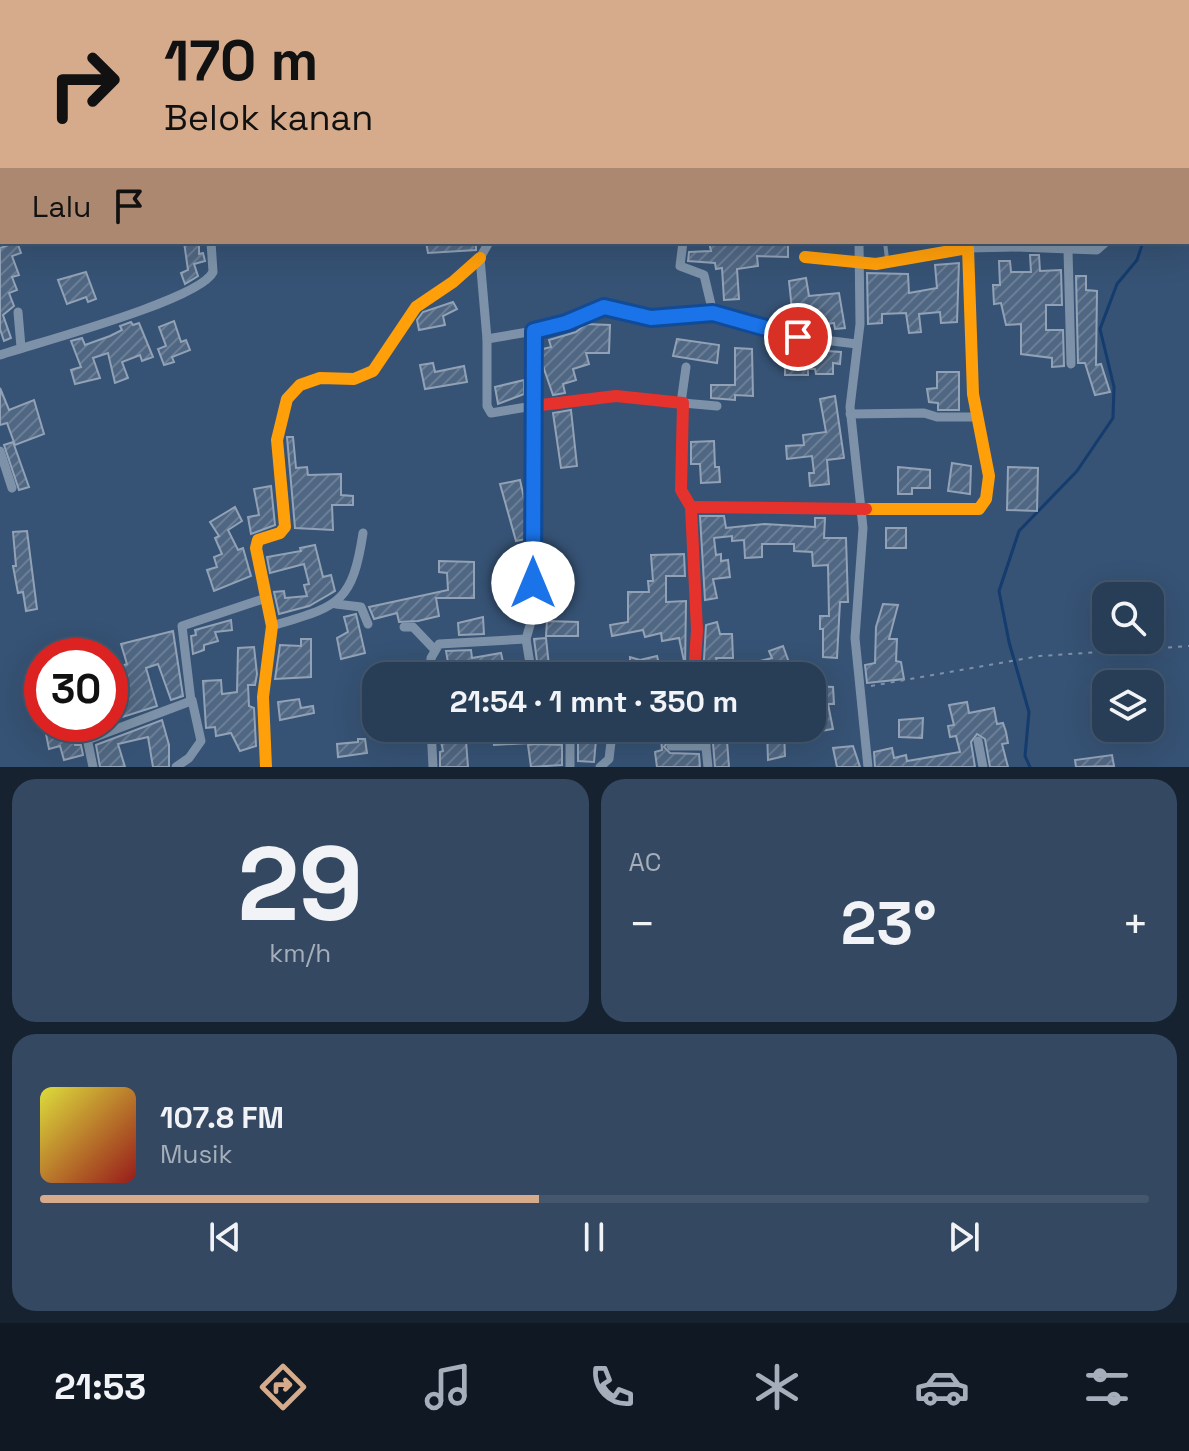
<!DOCTYPE html>
<html lang="id">
<head>
<meta charset="utf-8">
<style>
	body { margin:0; font-family:"Space Grotesk",sans-serif; background:#344961; color:#f1f3f6; height:100vh; display:flex; flex-direction:column; font-size:30px; white-space:nowrap }
	* { box-sizing:border-box; margin:0 }
	p { font-size:26px; color:#a5aeba }
	.icon { flex:none; width:44px; height:44px; fill:none; stroke:currentColor; stroke-width:2; stroke-linecap:round; stroke-linejoin:round }
	.map { position:relative; height:767px; overflow:hidden }
	.sheet { display:flex; flex-direction:column; gap:12px; padding:12px; background:#162230; flex:1 }
	.sheet>* { flex:none }
	.guide { position:absolute; left:0px; top:0px; width:1190px; height:244px; box-shadow:0 8px 32px #0002,0 0 0 2px #44576d; background:#d6ab8b; color:#111; overflow:hidden }
	.tools { position:absolute; left:1092px; top:582px; display:grid; gap:16px }
	.tools a { display:grid; place-items:center; width:72px; height:72px; border-radius:16px; background:#283e57; box-shadow:0 8px 32px #0002,0 0 0 2px #44576d; font-size:40px }
	.speed { position:absolute; left:24px; top:638px; display:flex; gap:16px; font-size:40px; font-weight:700; text-align:center }
	.speed>* { display:grid; place-content:center; width:104px; height:104px; border-radius:50%; background:#283e57; box-shadow:0 8px 32px #0002,0 0 0 2px #44576d; line-height:1 }
	.speed .limit { border:12px solid #d22; background:#fff; color:#111 }
	.pin { position:absolute; display:grid; place-items:center; width:68px; height:68px; color:#fff; margin:-34px; border:4px solid #fff; border-radius:50%; box-shadow:0 2px 8px #0007 }
	.me { position:absolute; width:88px; margin:-44px; rotate:0deg; stroke-linejoin:round; filter:drop-shadow(0 0 6px #0008) }
	.turn { display:flex; align-items:center; gap:28px; height:168px; padding:0 32px; font-size:36px }
	.turn .icon { width:104px; height:104px; stroke-width:2.5 }
	.turn b { display:block; font-size:56px; line-height:68px }
	.then { display:flex; align-items:center; height:76px; padding:0 32px; background:#0003; gap:16px; font-size:30px }
	.big { font-size:60px; font-weight:600; line-height:1.1 }
	.sheet .tile { flex:1; display:flex; flex-direction:column; justify-content:center; gap:12px; min-width:0; padding:0 28px; border-radius:24px; background:#344961 }
	.sheet .dial { align-items:center; gap:0 }
	.dial b { font-size:104px; line-height:1 }
	.song { display:flex; align-items:center; gap:24px }
	.cover { width:96px; height:96px; border-radius:12px; background:linear-gradient(135deg,hsl(60 70% 55%),hsl(0 70% 35%)) }
	.played { height:8px; border-radius:4px; background:linear-gradient(90deg,#d6ab8b 45%,#44576d 45%) }
	.keys { display:flex; justify-content:space-around; direction:ltr }
	.heat { display:flex; justify-content:space-between; align-items:center; font-size:44px; direction:ltr }
	.sheet .tiles { flex:1; display:grid; gap:12px; grid-template-columns:1fr 1fr }
	.tile:last-child { grid-column:span 2 }
	.trip { position:absolute; left:362px; top:662px; width:464px; height:80px; border-radius:24px; background:#283e57; box-shadow:0 8px 32px #0002,0 0 0 2px #44576d; font-weight:600; line-height:80px; text-align:center }
	.tabs { display:flex; height:128px; justify-content:space-around; align-items:center; background:#101923; color:#a5aeba }
	.tabs .icon { width:56px; height:56px }
	.tabs .current { color:#d6ab8b }
	.tabs b { font-size:36px; color:#f1f3f6 }
	.map>svg:first-child { display:block }
</style>
</head>
<body>
<div class="map">
<svg width="1189" height="767" viewBox="0 0 1189 767">
	<defs>
		<pattern id="building-hatch" width="6" height="6" patternUnits="userSpaceOnUse" patternTransform="scale(2)"><rect width="6" height="6" fill="#506783"/><path d="M-1 1l2-2M0 6l6-6M5 7l2-2" fill="none" stroke="#6a7e96"/></pattern>
	</defs>
	<rect width="100%" height="100%" fill="#365274"/>
	<g fill="none" stroke-linecap="round" stroke-linejoin="round">
		<!-- stream -->
		<g stroke="#153c6e" stroke-width="3">
			<path d="M1188 112 1189 109"/>
			<path d="M1030 767 1025 756 1029 712 1009 642 999 591 1019 531 1077 471 1113 418 1114 387 1100 329 1117 284 1137 260 1143 242"/>
		</g>
	</g>
	<!-- building -->
	<g fill="url(#building-hatch)" stroke="#92a2b6" stroke-width="2">
		<path d="M17 242 21 253 12 256 19 275 12 277 17 290 9 293 14 306 3 315 11 338 4 341 0 329V248Z"/>
		<path d="M184 242H199V254L203 253 205 261 194 264 198 276 185 284 181 273 188 270Z"/>
		<path d="M426 242H476V250L428 253Z"/>
		<path d="M709 242 788 245V257L757 256 758 266 737 269 739 299 724 300 722 268 716 269 715 263 688 261 689 252 711 251Z"/>
		<path d="M1030 255H1039L1040 271 1061 270 1062 305H1046V330H1063L1064 366 1052 367V358L1021 354V324L1006 325 1001 303 994 304 993 285H1000L999 261H1010L1011 272H1031Z"/>
		<path d="M959 263 957 322 941 323 940 312 919 314 921 332 909 333 906 313 882 314V323L868 324 867 273 908 274 909 293 937 288 935 265Z"/>
		<path d="M86 272 96 299 88 302 86 297 67 304 58 280Z"/>
		<path d="M1076 276H1086V290L1097 291 1096 365 1101 364 1110 392 1095 395 1085 363H1078Z"/>
		<path d="M806 278 809 296 839 293 845 328 835 329 834 323 794 329 789 281Z"/>
		<path d="M453 302 457 309 443 316 445 325 419 330 417 320 423 312Z"/>
		<path d="M174 321 181 342 186 340 190 350 172 357 174 362 164 365 158 349 166 346 159 327Z"/>
		<path d="M131 322 133 325 139 323 153 357 142 361 140 355 122 362 128 378 115 383 108 353 93 358 100 378 75 384 71 370 81 367 71 341 82 338 85 345 110 336 122 330 120 326Z"/>
		<path d="M586 324 610 325 609 353H586L589 364 573 369 576 380 563 384 565 393 553 395 543 366V349L551 347 549 340 576 332Z"/>
		<path d="M677 339 719 345 717 363 673 356Z"/>
		<path d="M735 348 752 349 753 396 735 395V400L711 398V385H735Z"/>
		<path d="M785 348 841 352 840 364 833 363V374H816L815 369H808V375H785Z"/>
		<path d="M433 363 435 372 464 366 467 382 425 389 420 365Z"/>
		<path d="M937 372H959V410H938V403L929 402 927 389 937 388Z"/>
		<path d="M524 380V394L498 404 495 387Z"/>
		<path d="M0 388 9 410 34 400 44 434 15 445 7 423 0 425Z"/>
		<path d="M835 396 844 458 827 460 829 484 810 486 809 473H814L812 456 787 459 786 446 804 445 803 435 826 432 820 399Z"/>
		<path d="M571 410 577 466 561 468 553 413Z"/>
		<path d="M287 437H293L296 468 307 467 308 475 341 474V495L353 496V505H332L333 530 295 528Z"/>
		<path d="M714 441 715 467H719L720 482 701 483 700 464H691V442Z"/>
		<path d="M13 442 29 487 19 490 4 445Z"/>
		<path d="M952 463 971 466 970 494 948 491Z"/>
		<path d="M898 467 930 470V488H912V494H898Z"/>
		<path d="M1008 467 1038 468 1037 511 1007 510Z"/>
		<path d="M520 480 526 507V539L516 541 500 484Z"/>
		<path d="M271 486 275 525 251 534 248 517 259 515 254 489Z"/>
		<path d="M235 507 242 521 228 530 238 550 243 548 251 576 214 591 207 570 217 567 214 557 222 554 215 538 219 536 210 522Z"/>
		<path d="M700 516H724L726 528 765 524 815 527V518H825L824 538H846L848 602H840L837 658 823 657V629H820V616H829L828 565 813 566 812 552 794 551V544H762V557L745 558 744 540 732 541V536L714 538 716 555 721 554V561L728 560 730 577 713 579 717 598 705 600Z"/>
		<rect x="886" y="528" width="20" height="20"/>
		<path d="M27 531 37 609 26 611 23 592 18 593 13 566H16L13 532Z"/>
		<path d="M315 545 323 577 331 575 335 591 309 606 279 614 274 592 284 591 285 598 307 596 304 585 309 584 304 564 270 573 267 557 301 551 300 548Z"/>
		<path d="M684 554 685 576H666V602L686 601 685 671 681 672 679 662 684 661 679 638 662 641 661 633 645 637 643 630 612 636 610 625 628 622V592H649L648 581H653L651 555Z"/>
		<path d="M439 561 474 562V598H436L439 616 418 621 399 622 397 613 374 619 369 607 448 590 447 573 439 572Z"/>
		<path d="M497 578H511V588H521V600L499 602Z"/>
		<path d="M883 604 898 605 889 639H897L896 661 901 662 904 679 867 683 865 665 875 663 876 627Z"/>
		<path d="M356 614 365 653 341 659 337 638 348 632 344 617Z"/>
		<path d="M483 617 484 634 459 635 458 623Z"/>
		<path d="M231 620 232 630 215 632 218 641 204 645V650L193 654 191 636 196 635 195 630Z"/>
		<path d="M547 621 578 622V636H546Z"/>
		<path d="M717 622 720 634H732L733 658H716L718 665 709 667 708 676H703L706 625Z"/>
		<path d="M173 631 183 696 171 700 158 664 146 668 157 706 110 721V711L115 709 110 694V670L127 664 121 644Z"/>
		<path d="M546 638 549 666 563 664 565 676H539L534 639Z"/>
		<path d="M301 639H311V677L275 679 280 645 301 646Z"/>
		<path d="M783 646 791 668 763 676 760 661 772 658 769 651Z"/>
		<path d="M254 647 257 674 255 685H248L249 706 254 708 256 746 240 751 231 733 216 736 215 727 206 728 203 681 221 680 222 694 237 692 238 648Z"/>
		<path d="M471 650 472 658 501 653 505 671 450 674 446 651Z"/>
		<path d="M657 656 662 676H630V657L640 660Z"/>
		<path d="M812 686 833 687 834 704H828L833 729 815 732Z"/>
		<path d="M299 699 301 708 313 706 314 713 280 720 278 702Z"/>
		<path d="M967 702 969 713 994 708 997 724 1003 723 1006 732 1008 743 1002 744 1008 767H990L985 739 977 734 971 742 975 767H875L874 752 892 748 894 758 906 755 907 761 960 752 956 736 950 737 948 726 954 725 949 705Z"/>
		<path d="M923 718 922 738 899 737V720Z"/>
		<path d="M162 720 169 745V767H153L148 737 118 744 125 767H100L96 745Z"/>
		<path d="M71 724 75 745H81L83 755 64 760 60 746 49 749 45 729Z"/>
		<path d="M465 728 468 767H440V752L443 751 439 731Z"/>
		<path d="M527 728 530 743 494 745 493 733Z"/>
		<path d="M660 728H696L697 738 670 739 664 747 670 753 699 754 700 767H657L655 752 662 750Z"/>
		<path d="M767 732H784L785 756 768 760Z"/>
		<path d="M358 739H365L367 753 338 757 337 744 358 742Z"/>
		<path d="M578 739 596 740 594 762 578 761Z"/>
		<path d="M727 741 729 767H715L713 743Z"/>
		<path d="M535 744 562 745V765L531 767 528 745Z"/>
		<path d="M853 746 860 767H837L833 748Z"/>
		<path d="M1112 755 1114 766 1076 767 1075 760Z"/>
	</g>
	<g fill="none" stroke-linecap="round" stroke-linejoin="round">
		<!-- path -->
		<path stroke="#7d92a8" stroke-width="2" stroke-dasharray="4 6" stroke-linecap="butt" d="M871 686 1040 656 1189 646"/>
		<!-- lane -->
		<path stroke="#7d92a8" stroke-width="4" d="M885 242 887 259"/>
		<!-- street -->
		<g stroke="#7d92a8" stroke-width="9">
			<path d="M71 2V0"/>
			<path d="M720 2V0"/>
			<path d="M0 88 2 91"/>
			<path d="M1188 182H1189"/>
			<path d="M0 226 2 223"/>
			<path d="M489 242 480 258 487 339V406L491 413 533 406V615L526 639"/>
			<path d="M683 242 680 266 704 275 713 313 790 336 857 344"/>
			<path d="M859 242 860 324 850 407 863 528 855 638 868 767"/>
			<path d="M1016 247 1097 250 1106 242"/>
			<path d="M968 248 1016 247 1015 242"/>
			<path d="M1068 250 1071 364"/>
			<path d="M18 312 21 347"/>
			<path d="M487 339 534 331"/>
			<path d="M0 355C36 343 200 300 213 272L211 242"/>
			<path d="M681 403 686 367"/>
			<path d="M683 403 717 406"/>
			<path d="M850 414 924 413 937 417H975"/>
			<path d="M0 451 12 488"/>
			<path d="M336 604 361 607 368 624"/>
			<path d="M272 626C337 606 352 606 363 533"/>
			<path d="M404 627H413L434 649"/>
			<path d="M430 676 431 658 439 644 526 639 532 676"/>
			<path d="M84 724 93 767"/>
			<path d="M431 728 433 767"/>
			<path d="M538 728 540 739 570 737V767"/>
			<path d="M704 728 708 767"/>
			<path d="M373 735 430 728"/>
			<path d="M87 740 191 701 182 626 266 598"/>
			<path d="M978 741 983 767"/>
			<path d="M671 746H706"/>
			<path d="M176 767 189 758 201 741 192 700"/>
			<path d="M600 767 609 759 611 742"/>
		</g>
		<!-- slow -->
		<g stroke="#ff9f0a" stroke-width="12">
			<path d="M805 257 876 264 968 248 973 394 989 476 986 499 979 509H866"/>
			<path d="M266 767 263 697 272 626 256 548 258 540 280 533 285 527 277 440 287 399 300 385 320 378 354 379 373 371 416 307 453 282 480 258"/>
		</g>
		<!-- jam -->
		<g stroke="#e5322d" stroke-width="12">
			<path d="M691 507 681 490 683 403 616 396 533 406 534 331 566 323 601 307 651 318 713 313"/>
			<path d="M694 676 697 630 691 507 866 509"/>
		</g>
	</g>
	<g fill="none" stroke-linecap="round" stroke-linejoin="round">
		<defs>
			<path id="route" d="M533 583 534 331 566 323 604 307 651 318 713 313 798 337"/>
		</defs>
		<!-- route casing -->
		<use href="#route" stroke="#114b97" stroke-width="20"/>
		<!-- route -->
		<use href="#route" stroke="#1a73e8" stroke-width="14"/>
	</g>
</svg>
<div class="tools">
<a><svg class="icon" aria-label="search" viewBox="0 0 24 24"><circle cx="10" cy="10" r="6"/><path d="M15 15l6 6"/></svg></a>
<a><svg class="icon" aria-label="layers" viewBox="0 0 24 24"><path d="M12 4l9 5-9 5-9-5zM3 14l9 5 9-5"/></svg></a>
</div>
<div class="speed"><div class="limit">30</div></div>
<div class="pin" style="left:798px;top:337px;background:#d93025"><svg class="icon" aria-label="arrive" viewBox="0 0 24 24"><path d="M6 21V4h12l-3 4 3 4H6"/></svg></div>
<svg class="me" style="left:533px;top:583px" viewBox="-20 -20 40 40"><circle r="19" fill="#fff"/><path d="M0-13L10 11 0 6-10 11z" fill="#1a73e8"/></svg>
<div class="trip">21:54 · 1 mnt · 350 m</div>
<div class="guide">
<div class="turn"><svg class="icon" aria-label="right" viewBox="0 0 24 24"><path d="M7 20v-9h11M14 6l5 5-5 5"/></svg><div><b>170 m</b>Belok kanan</div></div>
<div class="then">Lalu<svg class="icon" aria-label="arrive" viewBox="0 0 24 24"><path d="M6 21V4h12l-3 4 3 4H6"/></svg></div>
</div>
</div>
<section class="sheet">
<div class="tiles">
<div class="tile dial"><b>29</b><p>km/h</p></div>
<div class="tile"><p>AC</p>
<div class="heat"><a>−</a><b class="big">23°</b><a>+</a></div>
</div>
<div class="tile">
<div class="song"><i class="cover"></i><div><b>107.8 FM</b><p>Musik</p></div></div>
<div class="played"></div>
<div class="keys"><svg class="icon" aria-label="previous" viewBox="0 0 24 24"><path d="M18 5L8 12l10 7zM5 5v14"/></svg><svg class="icon" aria-label="pause" viewBox="0 0 24 24"><path d="M8 5v14M16 5v14"/></svg><svg class="icon" aria-label="next" viewBox="0 0 24 24"><path d="M6 5l10 7-10 7zM19 5v14"/></svg></div>
</div>
</div>
</section>
<nav class="tabs">
<b>21:53</b>
<svg class="icon current" aria-label="directions" viewBox="0 0 24 24"><path d="M12 3l9 9-9 9-9-9zM9 14v-3h6M13 9l2 2-2 2"/></svg>
<svg class="icon" aria-label="music" viewBox="0 0 24 24"><path d="M9 18V5l10-2v13"/><circle cx="6" cy="18" r="3"/><circle cx="16" cy="16" r="3"/></svg>
<svg class="icon" aria-label="phone" viewBox="0 0 24 24"><path d="M5 4h4l2 5-3 2q2 4 5 5l2-3 5 2v4C11 20 4 13 5 4z"/></svg>
<svg class="icon" aria-label="climate" viewBox="0 0 24 24"><path d="M12 3v18M4 7l16 10M4 17L20 7"/></svg>
<svg class="icon" aria-label="car" viewBox="0 0 24 24"><path d="M5 17H2v-5l4-1 3-4h7l3 4 3 1v5h-3M9 17h6M6 11h13"/><circle cx="7" cy="17" r="2"/><circle cx="17" cy="17" r="2"/></svg>
<svg class="icon" aria-label="filters" viewBox="0 0 24 24"><path d="M4 7h16M4 17h16"/><circle cx="9" cy="7" r="2"/><circle cx="15" cy="17" r="2"/></svg>
</nav>
</body>
</html>
